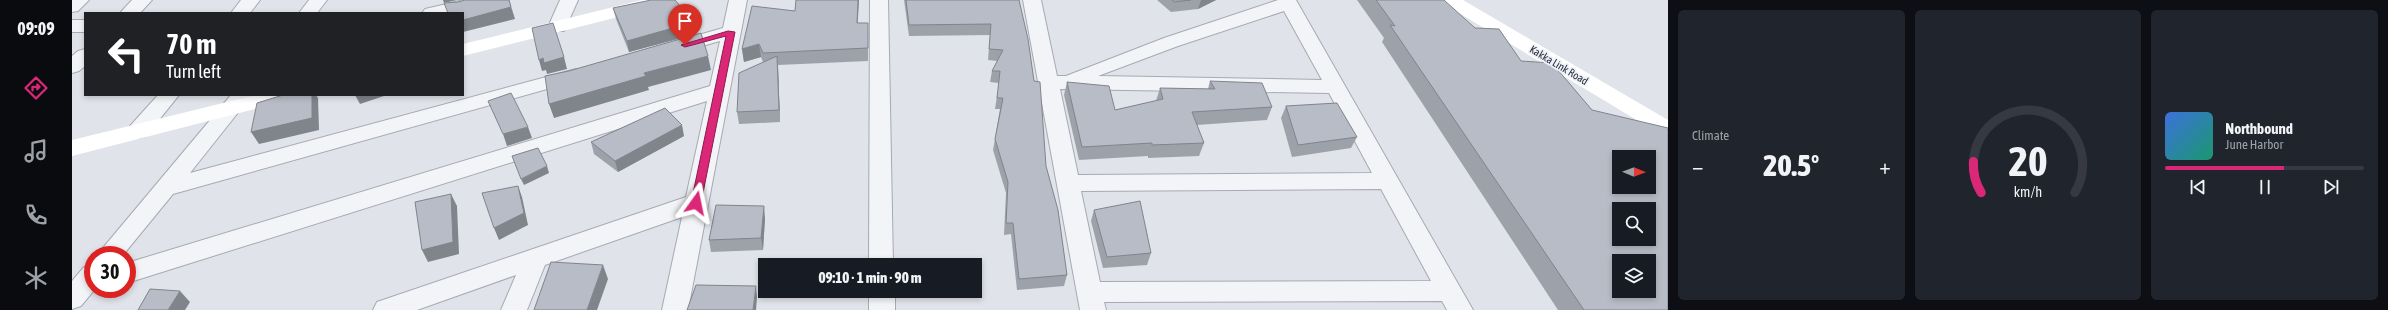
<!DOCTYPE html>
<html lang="en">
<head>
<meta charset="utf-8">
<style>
	body { margin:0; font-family:"Asap Condensed",sans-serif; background:#20242c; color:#f1f3f6; height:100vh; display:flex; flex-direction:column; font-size:15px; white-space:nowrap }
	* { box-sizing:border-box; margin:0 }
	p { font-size:13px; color:#9ea1a6 }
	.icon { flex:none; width:22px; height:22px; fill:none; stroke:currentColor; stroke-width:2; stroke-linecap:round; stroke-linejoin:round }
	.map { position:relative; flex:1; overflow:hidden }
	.panel { display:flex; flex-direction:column; gap:10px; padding:10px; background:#0d0f14; width:720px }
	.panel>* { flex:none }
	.top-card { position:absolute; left:12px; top:12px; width:380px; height:84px; border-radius:0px; box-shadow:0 2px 6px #0003; background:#202124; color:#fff; overflow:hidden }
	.needle { width:26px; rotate:91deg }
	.tools { position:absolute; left:1540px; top:150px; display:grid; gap:8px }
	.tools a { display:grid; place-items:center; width:44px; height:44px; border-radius:0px; background:#171b24; box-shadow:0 2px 6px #0003; font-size:20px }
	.speed { position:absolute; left:12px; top:246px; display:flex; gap:8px; font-size:20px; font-weight:700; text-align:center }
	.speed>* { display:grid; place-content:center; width:52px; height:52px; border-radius:50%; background:#171b24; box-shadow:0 2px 6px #0003; line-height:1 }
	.speed .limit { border:6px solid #d22; background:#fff; color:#111 }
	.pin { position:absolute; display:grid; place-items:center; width:34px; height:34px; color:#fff; margin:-41px -17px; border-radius:50% 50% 50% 0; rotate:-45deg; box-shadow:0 0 4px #0007 }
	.pin .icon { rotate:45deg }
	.me { position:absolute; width:44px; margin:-22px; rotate:12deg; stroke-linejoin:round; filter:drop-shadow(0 0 3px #0008) }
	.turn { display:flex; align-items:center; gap:14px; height:84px; padding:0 16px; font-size:18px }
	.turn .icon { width:52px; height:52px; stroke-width:2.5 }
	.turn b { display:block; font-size:28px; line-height:34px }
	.big { font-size:30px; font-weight:800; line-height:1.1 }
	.panel .widget { flex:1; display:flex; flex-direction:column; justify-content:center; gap:6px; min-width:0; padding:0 14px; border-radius:6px; background:#20242c }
	.panel .dial { align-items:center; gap:0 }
	.dial svg { height:104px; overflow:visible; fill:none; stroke:#363941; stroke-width:7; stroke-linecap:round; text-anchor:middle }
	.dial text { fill:#f1f3f6; stroke:none }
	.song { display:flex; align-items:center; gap:12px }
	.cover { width:48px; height:48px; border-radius:6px; background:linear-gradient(135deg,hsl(220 70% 55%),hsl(160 70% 35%)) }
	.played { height:4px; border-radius:2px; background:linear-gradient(90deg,#db2777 60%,#363941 60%) }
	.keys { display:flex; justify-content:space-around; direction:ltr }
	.heat { display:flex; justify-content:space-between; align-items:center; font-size:22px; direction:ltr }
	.panel .tiles { flex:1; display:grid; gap:10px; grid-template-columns:repeat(3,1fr) }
	.trip { position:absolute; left:686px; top:258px; width:224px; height:40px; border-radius:0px; background:#171b24; box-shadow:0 2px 6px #0003; font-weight:800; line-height:40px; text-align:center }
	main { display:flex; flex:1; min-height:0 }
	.tab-bar { display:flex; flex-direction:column; width:72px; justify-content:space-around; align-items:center; background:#090b0e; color:#9ea1a6 }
	.tab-bar .icon { width:28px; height:28px }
	.tab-bar .selected { color:#db2777 }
	.tab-bar b { font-size:18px; color:#f1f3f6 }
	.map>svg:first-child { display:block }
</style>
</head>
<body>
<main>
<nav class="tab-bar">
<b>09:09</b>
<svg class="icon selected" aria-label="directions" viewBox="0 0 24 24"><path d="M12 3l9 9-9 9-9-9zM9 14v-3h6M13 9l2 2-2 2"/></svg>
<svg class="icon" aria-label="music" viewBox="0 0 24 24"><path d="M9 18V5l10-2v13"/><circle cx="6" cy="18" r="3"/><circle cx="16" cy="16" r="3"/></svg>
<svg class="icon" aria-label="phone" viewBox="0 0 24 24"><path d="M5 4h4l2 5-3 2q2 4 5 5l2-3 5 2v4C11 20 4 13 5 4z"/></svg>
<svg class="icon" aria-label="climate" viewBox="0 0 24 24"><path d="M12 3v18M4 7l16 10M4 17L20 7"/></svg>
</nav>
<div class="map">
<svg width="1596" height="310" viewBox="0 0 1596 310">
	<rect width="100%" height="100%" fill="#e0e3e9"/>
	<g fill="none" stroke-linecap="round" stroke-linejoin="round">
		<defs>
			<g id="street">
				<path d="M0 0H17L6 11 0 12Z"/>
				<path d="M60 0H80L68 13H48Z"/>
				<path d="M169 0H188L178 13H159Z"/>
				<path d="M237 0H255L245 13H227Z"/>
				<path d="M392 0H424L421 4 383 13H350L353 9Z"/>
				<path d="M488 0H506L494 27 492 31H478L476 27Z"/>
				<path d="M657 0H675L616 310H590L610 217 473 265 455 310H429L444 275 345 310H301L305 302 614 197 635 101 55 283V263L638 86 648 41 602 54 595 52 592 48 595 44 651 28Z"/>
				<path d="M798 0H816L821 265H797Z"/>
				<path d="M951 0H969L985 76H994L1092 38 1206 0H1224L1401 310H1375L1370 301 1032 302 1034 310H1008ZM1212 11 1250 80 1026 76 1106 46ZM988 89 1257 93 1300 173 1006 175ZM1309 189 1359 281 1028 282 1009 191Z"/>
				<rect x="0" y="20" width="13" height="12"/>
				<path d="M13 49V66L7 71 0 73V56L6 51Z"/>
				<path d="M504 69 511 71 514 75 511 79 101 194 51 255H25L159 95H180L118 173Z"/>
				<path d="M86 95H107L74 136 66 138 58 136 55 131 58 126Z"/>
				<path d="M21 264V289H23L9 306 0 309V281L12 267Z"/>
				<rect x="797" y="291" width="26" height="19"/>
			</g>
		</defs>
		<!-- street casing -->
		<use href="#street" stroke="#a5aab3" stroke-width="2"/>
		<!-- street -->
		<use href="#street" fill="#f3f4f7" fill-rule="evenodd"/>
		<!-- secondary -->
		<g fill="#fff" fill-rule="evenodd">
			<path d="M570 0H601L598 4 391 56V44Z"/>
			<path d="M1369 0H1391L1596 120V136L1588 134 1372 4Z"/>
			<path d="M184 95H221L218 100 0 156V140Z"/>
		</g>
	</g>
	<!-- wall -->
	<g fill="#9da2aa">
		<path d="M832 0H947L962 81 974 166 995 275 992 286 945 290 939 234 932 235 934 193 921 150 923 139 928 109H923L927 83 918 82 920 71 925 61 916 60 918 35 837 36Z"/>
		<path d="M1085 0H1144L1126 9 1099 12Z"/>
		<path d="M1285 0H1372L1596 310H1486L1310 42 1312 38Z"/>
		<path d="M541 8 622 22 624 34 557 52 544 19Z"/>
		<path d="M786 23H796V61L706 65 708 122 667 124 665 112 691 62 689 57 672 62 670 49Z"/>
		<path d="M1138 81 1200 107 1195 120 1125 125 1132 143 1127 156 1076 158V156L1007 160 992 95 995 82 1043 110 1084 101 1088 88 1136 89Z"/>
		<path d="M1214 106 1285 137 1279 148 1220 157 1209 118Z"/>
		<path d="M612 136 546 172 522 154 519 142Z"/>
		<path d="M1022 210 1079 253 1075 265 1031 268 1019 221Z"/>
		<path d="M693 218 691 250 639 252 637 240Z"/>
	</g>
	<!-- shaded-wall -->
	<g fill="#80848b">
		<path d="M371 0H385L372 3Z"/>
		<path d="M437 0 443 19 391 32V20Z"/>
		<path d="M786 0H787L785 36V23Z"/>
		<path d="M1129 0H1144L1126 9Z"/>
		<path d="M622 22 624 34 557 52 555 41Z"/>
		<path d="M687 44 689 57 672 62 670 49Z"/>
		<path d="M636 56 639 70 576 87 577 90 482 118 477 104 572 73Z"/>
		<path d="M705 56 706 67 708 122 707 110Z"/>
		<path d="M492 57 495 69 475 74 474 70 470 71 467 60 471 58Z"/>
		<path d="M240 95H244L246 98 247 130 187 144 179 132Z"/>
		<path d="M283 95H315L288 104Z"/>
		<path d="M610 125 612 136 546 172 543 161Z"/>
		<path d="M456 127 460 138 435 146 431 134Z"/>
		<path d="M475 166 477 173 452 185 449 179Z"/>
		<path d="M446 186 450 197 456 225 427 240 422 228Z"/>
		<path d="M379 194 385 206 387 254 356 262 350 250Z"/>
		<path d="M692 206 693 218 691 250 689 238Z"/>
		<path d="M531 265 536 279 525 310H515Z"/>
		<path d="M684 286 685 297 684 310H681Z"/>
		<path d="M108 291 118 302 113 310H96Z"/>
	</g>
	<!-- building -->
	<g fill="#b7bcc6" stroke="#80848b" fill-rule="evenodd">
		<path d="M393 0H437L439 7 391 20V13H376L372 3 386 2Z"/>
		<path d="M579 0H603L622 22 555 41 541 8Z"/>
		<path d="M724 0H786L785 23H796V48L691 53 687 44 670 49 680 6 723 11Z"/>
		<path d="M834 0H947L956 39 962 81 968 82 974 166 986 210 995 275 947 279 941 223H934L936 182 923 139 931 98H925L928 71H920L931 50 917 49 919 24 837 25Z"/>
		<path d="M1100 0H1119L1102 2Z"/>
		<path d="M1304 0H1372L1403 28 1427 29 1449 61 1480 63 1520 110 1596 128V310H1512L1318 25 1323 26ZM1547 157H1577V187H1547ZM1547 209H1577V239H1547ZM1547 261H1577V291H1547Z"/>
		<path d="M481 23 492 57 472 63 471 58 467 60 460 28Z"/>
		<path d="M629 33 636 56 572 73 574 76 477 104 473 76 497 71Z"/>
		<path d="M705 56 707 110 665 112 667 73Z"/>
		<path d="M1138 81 1190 83 1200 107 1120 112 1132 143 1080 145V143L1010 147 995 82 1037 86 1043 110 1091 99 1088 88 1143 89Z"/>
		<path d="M439 93 456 127 431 134 416 101Z"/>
		<path d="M211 95H240V118L179 132 185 103Z"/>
		<path d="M1265 103 1285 137 1226 145 1214 106Z"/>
		<path d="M593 108 610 125 543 161 519 142Z"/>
		<path d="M466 148 475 166 449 179 440 156Z"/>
		<path d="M446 186 452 213 422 228 410 193Z"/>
		<path d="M379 194 381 242 350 250 343 202Z"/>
		<path d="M1068 201 1079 253 1035 257 1022 210Z"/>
		<path d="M644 205 692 206 689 238 637 240Z"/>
		<path d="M479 262 531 265 515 310H462Z"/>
		<path d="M624 285 684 286 681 310H615Z"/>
		<path d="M78 289 108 291 96 310H66Z"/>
	</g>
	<!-- route -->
	<path fill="#db2777" stroke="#8e194d" d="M656 31 663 32 629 203 624 207 619 203 654 36 613 47 609 45Z"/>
	<g text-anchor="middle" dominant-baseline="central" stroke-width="3.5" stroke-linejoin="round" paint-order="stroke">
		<!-- street labels -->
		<g font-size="11" fill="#293041" stroke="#f0f2f7">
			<text transform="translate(1487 65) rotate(31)">Kakka Link Road</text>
		</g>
	</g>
</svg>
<div class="tools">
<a><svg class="needle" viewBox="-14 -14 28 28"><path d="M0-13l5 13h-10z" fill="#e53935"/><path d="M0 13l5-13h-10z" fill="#9ea1a6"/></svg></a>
<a><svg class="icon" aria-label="search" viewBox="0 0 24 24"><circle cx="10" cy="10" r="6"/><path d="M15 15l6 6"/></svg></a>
<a><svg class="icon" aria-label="layers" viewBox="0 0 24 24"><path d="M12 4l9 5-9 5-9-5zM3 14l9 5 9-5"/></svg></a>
</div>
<div class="speed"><div class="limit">30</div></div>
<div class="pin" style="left:613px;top:45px;background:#d93025"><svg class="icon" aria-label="arrive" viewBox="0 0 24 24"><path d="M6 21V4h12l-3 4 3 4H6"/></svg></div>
<svg class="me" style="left:624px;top:203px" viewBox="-20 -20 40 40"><path d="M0-17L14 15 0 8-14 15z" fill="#db2777" stroke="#fff" stroke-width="4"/></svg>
<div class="trip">09:10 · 1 min · 90 m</div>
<div class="top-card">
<div class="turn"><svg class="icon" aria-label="left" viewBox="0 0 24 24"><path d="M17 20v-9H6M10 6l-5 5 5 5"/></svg><div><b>70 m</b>Turn left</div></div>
</div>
</div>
<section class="panel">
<div class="tiles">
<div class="widget"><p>Climate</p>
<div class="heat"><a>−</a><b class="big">20.5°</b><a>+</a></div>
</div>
<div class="widget dial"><svg viewBox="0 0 100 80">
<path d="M14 69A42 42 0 1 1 86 69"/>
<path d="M14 69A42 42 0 0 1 8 45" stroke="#db2777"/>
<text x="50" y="56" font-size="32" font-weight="700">20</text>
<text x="50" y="72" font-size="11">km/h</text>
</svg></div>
<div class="widget">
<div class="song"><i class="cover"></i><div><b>Northbound</b><p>June Harbor</p></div></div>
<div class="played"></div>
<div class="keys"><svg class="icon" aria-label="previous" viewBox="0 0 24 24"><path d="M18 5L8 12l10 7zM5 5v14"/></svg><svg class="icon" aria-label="pause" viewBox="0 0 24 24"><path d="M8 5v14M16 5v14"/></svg><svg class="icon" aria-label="next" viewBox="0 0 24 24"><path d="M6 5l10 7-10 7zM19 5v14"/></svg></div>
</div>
</div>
</section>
</main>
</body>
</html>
